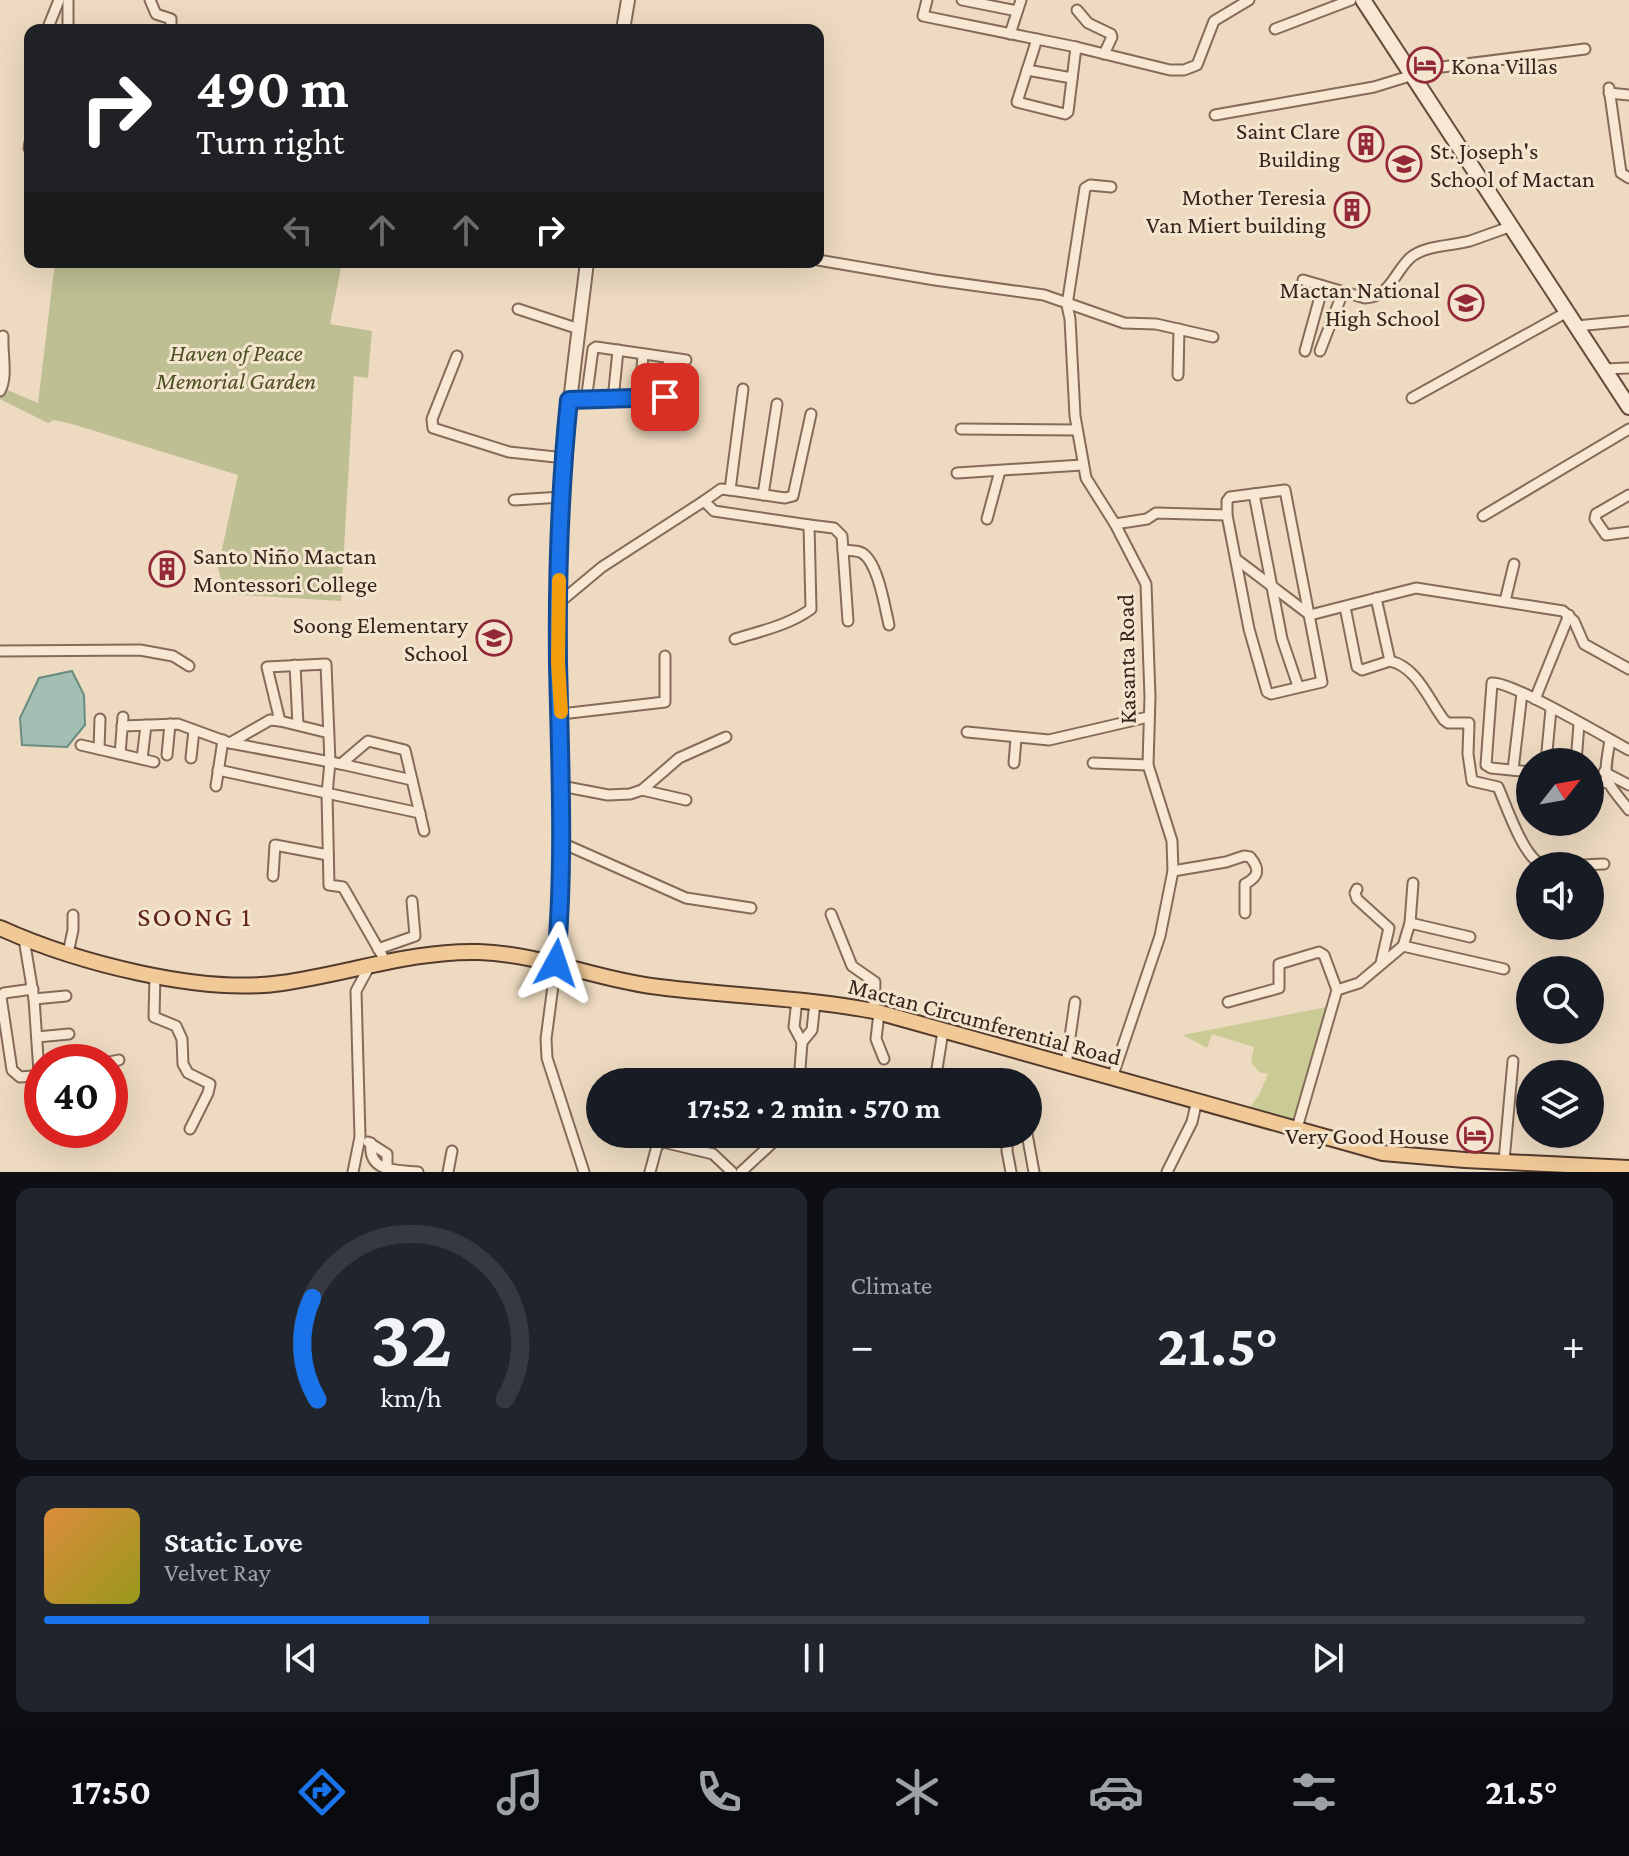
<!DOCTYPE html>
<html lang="en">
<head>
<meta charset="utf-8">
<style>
	body { margin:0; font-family:"Crimson Pro",serif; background:#20242c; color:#f1f3f6; height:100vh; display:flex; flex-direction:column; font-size:30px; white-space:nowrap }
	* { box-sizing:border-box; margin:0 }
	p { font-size:26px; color:#9ea1a6 }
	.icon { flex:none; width:44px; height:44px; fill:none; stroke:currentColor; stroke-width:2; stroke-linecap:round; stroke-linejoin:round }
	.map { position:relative; height:1172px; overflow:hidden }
	.drawer { display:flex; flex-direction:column; gap:16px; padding:16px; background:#0d0f14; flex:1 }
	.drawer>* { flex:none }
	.top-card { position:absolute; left:24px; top:24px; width:800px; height:244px; border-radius:16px; box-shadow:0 8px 32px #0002; background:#202124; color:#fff; overflow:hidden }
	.needle { width:52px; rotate:59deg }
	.fabs { position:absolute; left:1516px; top:748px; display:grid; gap:16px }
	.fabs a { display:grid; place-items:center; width:88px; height:88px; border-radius:50%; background:#171b24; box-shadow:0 8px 32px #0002; font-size:40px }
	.speed { position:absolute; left:24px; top:1044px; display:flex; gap:16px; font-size:40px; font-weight:700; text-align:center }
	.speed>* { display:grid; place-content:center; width:104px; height:104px; border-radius:50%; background:#171b24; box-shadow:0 8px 32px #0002; line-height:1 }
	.speed .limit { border:12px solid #d22; background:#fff; color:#111 }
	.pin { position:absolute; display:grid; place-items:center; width:68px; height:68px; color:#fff; margin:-34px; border-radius:16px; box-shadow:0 4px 12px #0006 }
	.me { position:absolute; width:88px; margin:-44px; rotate:5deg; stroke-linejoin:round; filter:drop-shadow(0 0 6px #0008) }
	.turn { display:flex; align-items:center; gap:28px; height:168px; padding:0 40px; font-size:36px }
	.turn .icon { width:104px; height:104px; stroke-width:2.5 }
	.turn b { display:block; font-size:56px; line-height:68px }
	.lanes { display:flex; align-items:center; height:76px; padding:0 40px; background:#0003; justify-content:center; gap:40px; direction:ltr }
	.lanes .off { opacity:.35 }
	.big { font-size:60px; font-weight:700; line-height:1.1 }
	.drawer .widget { flex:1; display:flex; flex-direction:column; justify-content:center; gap:12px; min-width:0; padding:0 28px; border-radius:16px; background:#20242c }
	.drawer .dial { align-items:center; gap:0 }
	.dial svg { height:208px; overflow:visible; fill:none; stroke:#363941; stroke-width:7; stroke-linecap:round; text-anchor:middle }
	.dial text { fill:#f1f3f6; stroke:none }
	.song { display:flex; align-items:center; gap:24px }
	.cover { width:96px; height:96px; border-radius:12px; background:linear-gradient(135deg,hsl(30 70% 55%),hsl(60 70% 35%)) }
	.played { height:8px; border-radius:4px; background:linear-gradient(90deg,#1a73e8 25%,#363941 25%) }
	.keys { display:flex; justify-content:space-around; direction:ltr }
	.heat { display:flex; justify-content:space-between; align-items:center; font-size:44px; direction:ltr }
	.drawer .tiles { flex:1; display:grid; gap:16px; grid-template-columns:1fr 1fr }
	.widget:last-child { grid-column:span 2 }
	.trip { position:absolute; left:586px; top:1068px; width:456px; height:80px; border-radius:40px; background:#171b24; box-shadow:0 8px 32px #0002; font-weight:700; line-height:80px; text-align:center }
	.dock { display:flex; height:128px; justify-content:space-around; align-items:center; background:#090b0e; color:#9ea1a6 }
	.dock .icon { width:56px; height:56px }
	.dock .active { color:#1a73e8 }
	.dock b { font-size:36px; color:#f1f3f6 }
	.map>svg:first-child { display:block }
</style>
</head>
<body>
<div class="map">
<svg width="1629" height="1172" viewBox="0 0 1629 1172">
	<rect width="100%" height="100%" fill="#eddac0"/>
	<!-- green -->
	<path fill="#caca94" d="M1327 1007 1295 1123 1247 1111 1259 1095 1268 1074 1259 1072 1251 1062 1254 1047 1212 1034 1207 1048 1183 1035Z"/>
	<!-- cemetery -->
	<path fill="#bfbf94" d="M55 262H342L330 324 372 331 368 378 354 376 341 601 225 594 218 568 238 475 72 424 54 420 48 423 0 399V387L38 403Z"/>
	<!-- water -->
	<path fill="#a3bfb3" stroke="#6a8c80" stroke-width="2" d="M72 671 84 695 85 725 67 747 22 745 20 718 39 678Z"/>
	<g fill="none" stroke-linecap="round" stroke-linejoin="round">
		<defs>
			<g id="minor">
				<path d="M68 0V30"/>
				<path d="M150 0 156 14 171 19V30"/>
				<path d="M927 0 923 16 1076 47 1170 70H1184L1197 65 1214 21 1249 0"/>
				<path d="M962 0 1017 11"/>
				<path d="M1077 10 1088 23 1111 34 1112 37 1104 54"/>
				<path d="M1275 29 1351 0"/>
				<path d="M47 30 59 0"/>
				<path d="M1010 34 1021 0"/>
				<path d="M1037 39 1017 102 1065 114 1068 112 1076 47"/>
				<path d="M1027 70 1072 78"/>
				<path d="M1410 71 1585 49"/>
				<path d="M1609 88 1621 173 1629 178"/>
				<path d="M1609 93 1629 95"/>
				<path d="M1215 115 1374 87 1413 75"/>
				<path d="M29 148 30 142"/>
				<path d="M1111 187 1090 185 1085 188 1067 305 1070 319 1075 416 1086 478 1115 524 1146 584 1150 697 1148 765 1172 841 1173 871 1160 936 1112 1078"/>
				<path d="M818 260 935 280 1044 295 1124 323 1156 324 1213 337"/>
				<path d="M1303 280 1365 298C1390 297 1394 273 1410 258 1425 245 1452 246 1470 241 1484 236 1498 231 1512 226"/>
				<path d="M518 309 579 329"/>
				<path d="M1576 326 1629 321"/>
				<path d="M1305 351 1323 286"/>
				<path d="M1320 351 1343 292"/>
				<path d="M457 356 432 419 433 428 509 452 565 458"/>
				<path d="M1604 369 1629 368"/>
				<path d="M1178 375 1179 329"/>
				<path d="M0 391C8 377 2 354 3 336"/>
				<path d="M665 397 669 358"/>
				<path d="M1412 398 1567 312"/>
				<path d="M640 399 643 354"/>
				<path d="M569 400 682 397"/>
				<path d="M613 400 618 350"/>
				<path d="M586 401 593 349 596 347 686 360"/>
				<path d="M961 429 1076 430"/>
				<path d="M957 473 1082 465"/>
				<path d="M730 490 785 498 793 496 811 414"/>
				<path d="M1285 490 1322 682 1271 694 1267 692 1249 629 1227 515V501L1230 497Z"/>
				<path d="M1254 494 1282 639 1298 686"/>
				<path d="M763 495 777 404"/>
				<path d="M1629 495 1596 514 1595 519 1606 535 1629 532"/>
				<path d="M514 500 562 497"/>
				<path d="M704 501 721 489 730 490 743 389"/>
				<path d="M1483 516 1629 429"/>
				<path d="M987 519 1000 471"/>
				<path d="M1115 524 1147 519 1156 513 1227 515"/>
				<path d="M809 525 834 528 842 536 848 621"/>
				<path d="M843 550C849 551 857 550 862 553 878 562 885 608 889 625"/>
				<path d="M1236 559 1310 615 1416 588 1563 611 1574 621 1584 644 1629 669"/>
				<path d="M1505 601 1514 564"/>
				<path d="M560 602 602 567 704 501 714 511 809 525 811 609C789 625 761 631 735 639"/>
				<path d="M1345 607 1357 667 1362 670 1390 661 1376 598"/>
				<path d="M0 651 140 650 173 656 189 666"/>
				<path d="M1390 661C1417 667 1428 699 1444 720L1448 723H1469L1468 754 1472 781 1498 787C1506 805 1523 856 1541 864 1555 869 1588 864 1604 864"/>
				<path d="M295 665 298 725"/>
				<path d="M1535 699 1569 615"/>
				<path d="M561 714 665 702V656"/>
				<path d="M122 726 178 724 230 743 341 764 368 741 405 750 424 831"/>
				<path d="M967 732 1049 740 1148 717"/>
				<path d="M329 733 280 721 267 667 326 664 330 762 327 794 329 885 343 887 387 964"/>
				<path d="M1610 740C1603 782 1603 777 1629 810"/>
				<path d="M230 743 270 720 280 721"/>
				<path d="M81 745 154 762"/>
				<path d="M99 749 100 719"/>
				<path d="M120 754 123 717"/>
				<path d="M167 755 170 724"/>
				<path d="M191 758 194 730"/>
				<path d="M142 759 146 725"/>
				<path d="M1546 762 1551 709"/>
				<path d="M1576 762 1579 724"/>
				<path d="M1014 763 1016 738"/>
				<path d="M1093 763 1148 765"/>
				<path d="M341 764 412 780"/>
				<path d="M218 770 420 813"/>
				<path d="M1513 770 1522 693"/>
				<path d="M1530 772 1491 768 1486 765 1492 683C1509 680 1607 738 1629 750"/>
				<path d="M1604 772 1629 785"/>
				<path d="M1590 780 1608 783"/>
				<path d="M216 786 223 740"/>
				<path d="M561 786 608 795 630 794 642 790 686 800"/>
				<path d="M642 790 679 758 726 737"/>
				<path d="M562 843 686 898 751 908"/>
				<path d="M1173 871 1226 862 1244 856 1250 857C1261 870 1258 877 1245 884V913"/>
				<path d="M273 876 275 845 328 855"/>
				<path d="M1357 889 1355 893 1357 899 1389 928 1381 963"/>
				<path d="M831 914 852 966 875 982 874 1011"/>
				<path d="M1410 923 1413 883"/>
				<path d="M24 939 34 999 39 1072"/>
				<path d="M1403 946 1504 969"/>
				<path d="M378 949 415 936 412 901"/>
				<path d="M68 953 73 930V915"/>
				<path d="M556 963 546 1039 547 1058 584 1172"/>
				<path d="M155 975 154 1017 176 1026 182 1039 183 1064 188 1073 210 1084 208 1093 190 1129"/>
				<path d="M33 989 4 993 1 997 12 1070 20 1077 33 1076 42 1072"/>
				<path d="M1337 990 1359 983 1403 946 1410 923 1470 937"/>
				<path d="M34 999 66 996"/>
				<path d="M797 1000 794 1027 802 1042 799 1082"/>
				<path d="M1228 1002 1279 988V964L1319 952 1324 955 1337 990 1297 1128"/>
				<path d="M879 1013 876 1039 884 1059"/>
				<path d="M37 1037 69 1034"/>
				<path d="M802 1042 812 1030 815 1002"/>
				<path d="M109 1062 119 1060"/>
				<path d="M1066 1065 1075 1002"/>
				<path d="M939 1082 937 1069 943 1031"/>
				<path d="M1008 1134 1007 1151 1011 1172"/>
				<path d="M1027 1134 1034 1172"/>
				<path d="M368 1142 387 1154V1172"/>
				<path d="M371 1143C368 1172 394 1170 418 1172"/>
				<path d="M1504 1161 1513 1061"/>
				<path d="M353 1172 360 1137 356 991 369 967"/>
				<path d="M448 1172 452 1151"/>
				<path d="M650 1172 657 1146 663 1142 713 1154 732 1172"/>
				<path d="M741 1172 782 1134"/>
				<path d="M1167 1172 1192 1122 1197 1100"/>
			</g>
			<g id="tertiary">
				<path d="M623 30 628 0"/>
				<path d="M556 963C568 830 558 697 559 563 560 462 575 362 587 262"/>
			</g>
			<path id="secondary" d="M1363 0 1629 407"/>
			<path id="primary" d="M0 928C75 962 200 995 282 983 347 974 413 950 479 952 539 954 593 978 651 986 725 996 800 997 874 1011L1383 1153 1465 1160 1629 1168"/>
		</defs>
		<!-- minor casing -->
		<use href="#minor" stroke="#856b58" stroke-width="13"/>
		<!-- tertiary casing -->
		<use href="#tertiary" stroke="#856b58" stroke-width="16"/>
		<!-- secondary casing -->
		<use href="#secondary" stroke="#674c3c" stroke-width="18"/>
		<!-- primary casing -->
		<use href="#primary" stroke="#533a2d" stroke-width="18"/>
		<!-- minor -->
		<use href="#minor" stroke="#f8e8d3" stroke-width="9"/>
		<!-- tertiary -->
		<use href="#tertiary" stroke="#f8e8d3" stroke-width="12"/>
		<!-- secondary -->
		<use href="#secondary" stroke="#f8e8d3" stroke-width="14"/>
		<!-- primary -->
		<use href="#primary" stroke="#f0c997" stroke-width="14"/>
	</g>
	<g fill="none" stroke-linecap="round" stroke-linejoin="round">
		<defs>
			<path id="route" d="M556 963C565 863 560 763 558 663 557 576 560 487 569 400L665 397"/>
		</defs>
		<!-- route casing -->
		<use href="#route" stroke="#114b97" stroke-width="20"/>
		<!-- route -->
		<use href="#route" stroke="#1a73e8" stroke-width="14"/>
		<!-- slow -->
		<path stroke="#f59e0b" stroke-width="14" d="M559 580 558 662 561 712"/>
	</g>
	<!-- icons -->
	<defs>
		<symbol id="hotel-ring" viewBox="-11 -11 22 22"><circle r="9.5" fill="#f4e5cf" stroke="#932938" stroke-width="1.5"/><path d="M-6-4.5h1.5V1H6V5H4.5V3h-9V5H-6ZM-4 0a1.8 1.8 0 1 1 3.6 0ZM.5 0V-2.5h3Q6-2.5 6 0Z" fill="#932938"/></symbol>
		<symbol id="building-ring" viewBox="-11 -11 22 22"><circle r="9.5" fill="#f4e5cf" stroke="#932938" stroke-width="1.5"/><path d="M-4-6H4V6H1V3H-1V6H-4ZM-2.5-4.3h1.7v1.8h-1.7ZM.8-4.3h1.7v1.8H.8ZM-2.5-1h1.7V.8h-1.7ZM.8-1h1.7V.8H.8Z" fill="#932938"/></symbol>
		<symbol id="school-ring" viewBox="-11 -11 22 22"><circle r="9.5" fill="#f4e5cf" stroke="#932938" stroke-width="1.5"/><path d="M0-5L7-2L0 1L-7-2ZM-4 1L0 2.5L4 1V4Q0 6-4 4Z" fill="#932938"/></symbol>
	</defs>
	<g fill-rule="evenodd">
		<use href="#hotel-ring" x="1405" y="45" width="40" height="40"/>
		<use href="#building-ring" x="1346" y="124" width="40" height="40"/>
		<use href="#school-ring" x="1384" y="144" width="40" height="40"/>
		<use href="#building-ring" x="1332" y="190" width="40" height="40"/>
		<use href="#school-ring" x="1446" y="283" width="40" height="40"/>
		<use href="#building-ring" x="147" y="549" width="40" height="40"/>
		<use href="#school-ring" x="474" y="618" width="40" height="40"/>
		<use href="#hotel-ring" x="1455" y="1115" width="40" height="40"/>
	</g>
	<g text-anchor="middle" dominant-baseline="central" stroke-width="6" stroke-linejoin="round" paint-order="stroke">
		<!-- poi labels -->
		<g font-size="24" fill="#35251d" stroke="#f4e5cf" text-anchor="end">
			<text x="1451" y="65" text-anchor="start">Kona Villas</text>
			<text x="1340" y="130">Saint Clare<tspan x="1340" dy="28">Building</tspan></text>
			<text x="1430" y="150" text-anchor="start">St. Joseph's<tspan x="1430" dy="28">School of Mactan</tspan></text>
			<text x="1326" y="196">Mother Teresia<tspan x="1326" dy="28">Van Miert building</tspan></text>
			<text x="1440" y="289">Mactan National<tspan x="1440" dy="28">High School</tspan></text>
			<text x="193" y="555" text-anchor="start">Santo Niño Mactan<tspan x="193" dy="28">Montessori College</tspan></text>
			<text x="468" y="624">Soong Elementary<tspan x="468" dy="28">School</tspan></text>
			<text x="1449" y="1135">Very Good House</text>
		</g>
		<!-- park labels -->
		<g font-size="24" font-style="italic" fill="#4c5123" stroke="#f4e5cf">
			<text x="236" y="352">Haven of Peace<tspan x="236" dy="28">Memorial Garden</tspan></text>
		</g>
		<!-- street labels -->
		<g font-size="24" fill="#35251d" stroke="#f4e5cf">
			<text transform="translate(1126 659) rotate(-91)">Kasanta Road</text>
			<text transform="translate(985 1021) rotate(15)">Mactan Circumferential Road</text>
		</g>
		<!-- quarter labels -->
		<g font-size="28" letter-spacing="2" fill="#61221d" stroke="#f4e5cf">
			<text x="195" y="916">SOONG 1</text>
		</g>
	</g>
</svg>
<div class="fabs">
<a><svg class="needle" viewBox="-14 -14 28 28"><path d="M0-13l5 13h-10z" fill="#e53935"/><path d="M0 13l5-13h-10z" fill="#9ea1a6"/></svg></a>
<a><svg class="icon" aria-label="sound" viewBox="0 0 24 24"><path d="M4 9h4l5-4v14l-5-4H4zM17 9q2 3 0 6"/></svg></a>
<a><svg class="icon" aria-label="search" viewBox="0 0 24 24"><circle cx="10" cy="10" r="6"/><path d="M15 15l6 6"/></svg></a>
<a><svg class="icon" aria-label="layers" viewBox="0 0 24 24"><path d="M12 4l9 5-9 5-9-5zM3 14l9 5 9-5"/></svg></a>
</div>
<div class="speed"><div class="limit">40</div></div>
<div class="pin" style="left:665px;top:397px;background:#d93025"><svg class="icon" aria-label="arrive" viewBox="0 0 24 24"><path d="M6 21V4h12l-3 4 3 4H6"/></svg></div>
<svg class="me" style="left:556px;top:963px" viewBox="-20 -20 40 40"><path d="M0-17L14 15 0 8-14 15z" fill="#1a73e8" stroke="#fff" stroke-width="4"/></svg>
<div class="trip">17:52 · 2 min · 570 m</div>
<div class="top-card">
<div class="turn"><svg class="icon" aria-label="right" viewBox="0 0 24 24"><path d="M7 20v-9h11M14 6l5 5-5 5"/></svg><div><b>490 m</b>Turn right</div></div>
<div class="lanes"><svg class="icon off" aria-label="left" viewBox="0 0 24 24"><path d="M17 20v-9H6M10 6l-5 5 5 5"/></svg><svg class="icon off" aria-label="ahead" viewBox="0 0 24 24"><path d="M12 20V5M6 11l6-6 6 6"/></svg><svg class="icon off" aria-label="ahead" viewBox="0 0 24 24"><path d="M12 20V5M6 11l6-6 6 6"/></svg><svg class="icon" aria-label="right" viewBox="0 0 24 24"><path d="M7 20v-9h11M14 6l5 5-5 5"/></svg></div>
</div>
</div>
<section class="drawer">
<div class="tiles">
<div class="widget dial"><svg viewBox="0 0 100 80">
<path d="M14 69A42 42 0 1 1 86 69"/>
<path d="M14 69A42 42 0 0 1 12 30" stroke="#1a73e8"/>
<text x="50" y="56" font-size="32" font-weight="700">32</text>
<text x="50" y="72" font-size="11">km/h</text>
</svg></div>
<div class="widget"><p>Climate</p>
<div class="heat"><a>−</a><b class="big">21.5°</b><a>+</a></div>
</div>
<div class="widget">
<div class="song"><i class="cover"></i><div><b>Static Love</b><p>Velvet Ray</p></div></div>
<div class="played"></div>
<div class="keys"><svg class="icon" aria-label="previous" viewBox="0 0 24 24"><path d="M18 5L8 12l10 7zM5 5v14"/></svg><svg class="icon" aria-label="pause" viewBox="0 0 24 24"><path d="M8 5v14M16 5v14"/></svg><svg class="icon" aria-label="next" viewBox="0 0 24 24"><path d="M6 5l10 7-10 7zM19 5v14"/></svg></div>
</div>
</div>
</section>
<nav class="dock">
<b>17:50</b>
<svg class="icon active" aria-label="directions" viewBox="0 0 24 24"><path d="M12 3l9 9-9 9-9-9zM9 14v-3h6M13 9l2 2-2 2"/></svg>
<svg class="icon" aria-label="music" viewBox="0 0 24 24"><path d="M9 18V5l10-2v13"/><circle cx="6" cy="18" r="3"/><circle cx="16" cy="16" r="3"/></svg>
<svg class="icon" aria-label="phone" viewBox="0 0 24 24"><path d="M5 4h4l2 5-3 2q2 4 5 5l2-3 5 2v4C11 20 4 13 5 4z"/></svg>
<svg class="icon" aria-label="climate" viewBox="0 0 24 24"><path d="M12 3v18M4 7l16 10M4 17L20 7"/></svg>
<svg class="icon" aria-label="car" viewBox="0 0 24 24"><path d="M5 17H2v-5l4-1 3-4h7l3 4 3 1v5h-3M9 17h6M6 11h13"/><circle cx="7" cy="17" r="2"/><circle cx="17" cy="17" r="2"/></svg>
<svg class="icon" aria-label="filters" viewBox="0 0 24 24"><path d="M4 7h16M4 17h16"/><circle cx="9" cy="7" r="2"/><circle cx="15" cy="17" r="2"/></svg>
<b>21.5°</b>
</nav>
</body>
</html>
